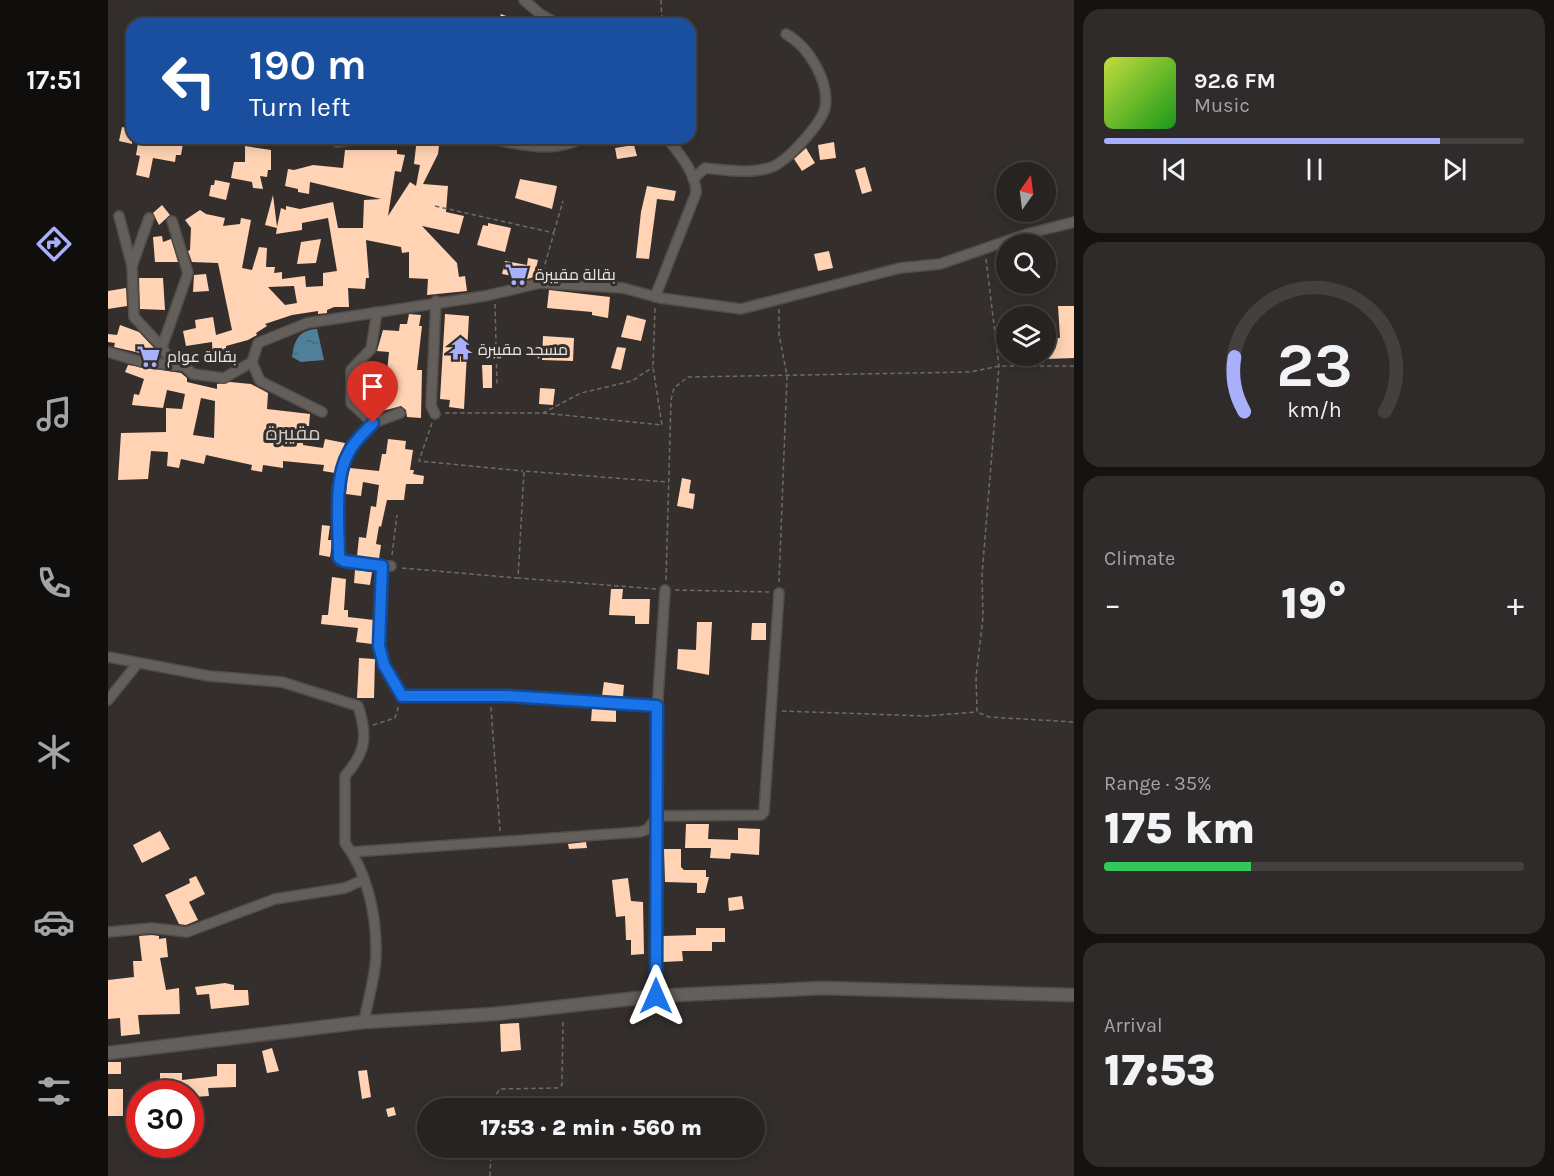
<!DOCTYPE html>
<html lang="en">
<head>
<meta charset="utf-8">
<style>
	body { margin:0; font-family:Karla,Cairo,sans-serif; background:#2f2b2a; color:#f1f3f6; height:100vh; display:flex; flex-direction:column; font-size:22px; white-space:nowrap }
	* { box-sizing:border-box; margin:0 }
	p { font-size:20px; color:#a4a4a5 }
	.icon { flex:none; width:33px; height:33px; fill:none; stroke:currentColor; stroke-width:2; stroke-linecap:round; stroke-linejoin:round }
	.map { position:relative; flex:1; overflow:hidden }
	.side { display:flex; flex-direction:column; gap:9px; padding:9px; background:#151312; width:480px }
	.side>* { flex:none }
	.top-card { position:absolute; left:18px; top:18px; width:570px; height:126px; border-radius:18px; box-shadow:0 3px 15px #0003,0 0 0 2px #43403f; background:#1a4fa0; color:#fff; overflow:hidden }
	.needle { width:39px; rotate:14deg }
	.controls { position:absolute; left:888px; top:162px; display:grid; gap:12px }
	.controls a { display:grid; place-items:center; width:60px; height:60px; border-radius:50%; background:#272321; box-shadow:0 3px 15px #0003,0 0 0 2px #43403f; font-size:30px }
	.speed { position:absolute; left:18px; top:1080px; display:flex; gap:12px; font-size:30px; font-weight:700; text-align:center }
	.speed>* { display:grid; place-content:center; width:78px; height:78px; border-radius:50%; background:#272321; box-shadow:0 3px 15px #0003,0 0 0 2px #43403f; line-height:1 }
	.speed .limit { border:9px solid #d22; background:#fff; color:#111 }
	.pin { position:absolute; display:grid; place-items:center; width:51px; height:51px; color:#fff; margin:-62px -26px; border-radius:50% 50% 50% 0; rotate:-45deg; box-shadow:0 0 6px #0007 }
	.pin .icon { rotate:45deg }
	.me { position:absolute; width:66px; margin:-33px; rotate:0deg; stroke-linejoin:round; filter:drop-shadow(0 0 4px #0008) }
	.turn { display:flex; align-items:center; gap:21px; height:126px; padding:0 24px; font-size:27px }
	.turn .icon { width:78px; height:78px; stroke-width:2.5 }
	.turn b { display:block; font-size:42px; line-height:51px }
	.big { font-size:45px; font-weight:800; line-height:1.1 }
	.side .widget { flex:1; display:flex; flex-direction:column; justify-content:center; gap:9px; min-width:0; padding:0 21px; border-radius:18px; background:#2f2b2a }
	.side .dial { align-items:center; gap:0 }
	.dial svg { height:156px; overflow:visible; fill:none; stroke:#43403f; stroke-width:7; stroke-linecap:round; text-anchor:middle }
	.dial text { fill:#f1f3f6; stroke:none }
	.song { display:flex; align-items:center; gap:18px }
	.cover { width:72px; height:72px; border-radius:9px; background:linear-gradient(135deg,hsl(70 70% 55%),hsl(120 70% 35%)) }
	.played { height:6px; border-radius:3px; background:linear-gradient(90deg,#a8b0fc 80%,#43403f 80%) }
	.keys { display:flex; justify-content:space-around; direction:ltr }
	.heat { display:flex; justify-content:space-between; align-items:center; font-size:33px; direction:ltr }
	.charge { height:9px; border-radius:4px; background:linear-gradient(90deg,#34c759 35%,#43403f 0) }
	.trip { position:absolute; left:309px; top:1098px; width:348px; height:60px; border-radius:30px; background:#272321; box-shadow:0 3px 15px #0003,0 0 0 2px #43403f; font-weight:800; line-height:60px; text-align:center }
	main { display:flex; flex:1; min-height:0 }
	.dock { display:flex; flex-direction:column; width:108px; justify-content:space-around; align-items:center; background:#100e0d; color:#a4a4a5 }
	.dock .icon { width:42px; height:42px }
	.dock .selected { color:#a8b0fc }
	.dock b { font-size:27px; color:#f1f3f6 }
	.map>svg:first-child { display:block }
</style>
</head>
<body>
<main>
<nav class="dock">
<b>17:51</b>
<svg class="icon selected" aria-label="directions" viewBox="0 0 24 24"><path d="M12 3l9 9-9 9-9-9zM9 14v-3h6M13 9l2 2-2 2"/></svg>
<svg class="icon" aria-label="music" viewBox="0 0 24 24"><path d="M9 18V5l10-2v13"/><circle cx="6" cy="18" r="3"/><circle cx="16" cy="16" r="3"/></svg>
<svg class="icon" aria-label="phone" viewBox="0 0 24 24"><path d="M5 4h4l2 5-3 2q2 4 5 5l2-3 5 2v4C11 20 4 13 5 4z"/></svg>
<svg class="icon" aria-label="climate" viewBox="0 0 24 24"><path d="M12 3v18M4 7l16 10M4 17L20 7"/></svg>
<svg class="icon" aria-label="car" viewBox="0 0 24 24"><path d="M5 17H2v-5l4-1 3-4h7l3 4 3 1v5h-3M9 17h6M6 11h13"/><circle cx="7" cy="17" r="2"/><circle cx="17" cy="17" r="2"/></svg>
<svg class="icon" aria-label="filters" viewBox="0 0 24 24"><path d="M4 7h16M4 17h16"/><circle cx="9" cy="7" r="2"/><circle cx="15" cy="17" r="2"/></svg>
</nav>
<div class="map">
<svg width="966" height="1176" viewBox="0 0 966 1176">
	<defs>
		<pattern id="water-ripples" width="26" height="14" patternUnits="userSpaceOnUse" patternTransform="scale(1.5)"><rect width="26" height="14" fill="#508099"/><path d="M2 4q2-2 4 0t4 0M15 11q2-2 4 0t4 0" fill="none" stroke="#4c6877"/></pattern>
	</defs>
	<rect width="100%" height="100%" fill="#342f2c"/>
	<!-- water -->
	<path fill="url(#water-ripples)" d="M209 329 216 360 193 362 184 357C186 340 191 330 209 329Z"/>
	<!-- building -->
	<g fill="#ffd3b3" fill-rule="evenodd">
		<path d="M393 14 417 23V24H389Z"/>
		<path d="M14 127 24 129V144L11 141Z"/>
		<path d="M31 138H76L73 155H68L67 162 45 158 41 178 28 175 32 156 28 155Z"/>
		<path d="M309 138H332L330 154 315 184 340 186 338 212 356 216 351 234 314 226 349 263 351 277 357 276 359 291 319 295 320 279 301 278V252L294 253 293 247 258 240 261 278H258L257 289 240 288 241 307H226L219 310V313L210 314V311L184 315 157 324 159 326 148 333 149 335 140 340 118 346V351H113V363H105L104 342 78 346 75 331 88 328 87 320 105 317 108 335 124 330 110 263 84 262 80 251 82 250 83 228 77 220 92 210 98 214 117 218 115 226 132 224 133 218 143 220 134 268 144 270 151 247 159 248 158 267H167L166 273 174 272V279L197 276 198 287 215 286V273L229 271 220 218 194 223V230L168 234 169 228 157 225 165 195 169 227 173 208 178 210V206L192 209 225 202 230 228H255L256 200 273 199 202 182 201 194 190 192V189L177 186 180 169 186 170 205 165 235 168 237 150H289V154L297 155 293 172 287 171 280 216 302 182 308 186 312 165 306 164ZM186 286 189 303 177 305 160 287Z"/>
		<path d="M726 142 728 158 712 160 710 145Z"/>
		<path d="M526 145 529 156 509 159 507 148Z"/>
		<path d="M137 146 163 150V170H160L159 177 152 176 155 189 145 188 144 182 123 178 126 162H137Z"/>
		<path d="M698 148 707 163 694 171 686 159Z"/>
		<path d="M757 167 764 191 754 194 747 170Z"/>
		<path d="M412 179 449 186 444 209 407 198Z"/>
		<path d="M107 180 122 183 118 200 101 196 103 185H106Z"/>
		<path d="M539 186 568 191 566 201 549 199 541 259 528 258 533 212Z"/>
		<path d="M54 205 62 215 51 225 45 213Z"/>
		<path d="M380 223 403 228 397 252 369 245 375 225 380 226Z"/>
		<path d="M54 236 55 242 63 239 70 262H47L45 237Z"/>
		<path d="M213 239 208 263 189 264 193 242Z"/>
		<path d="M721 251 725 268 710 271 706 254Z"/>
		<path d="M420 258 430 260 426 277 419 279 394 274 397 261 419 265Z"/>
		<path d="M98 274 101 291 85 292 86 275Z"/>
		<path d="M31 278H55L57 310 32 309Z"/>
		<path d="M18 288 19 306 0 309V291Z"/>
		<path d="M441 290 502 297 500 318 484 315V312L439 308Z"/>
		<path d="M950 306H966V358L938 359V338H952Z"/>
		<path d="M301 314 313 315 311 326H314L309 370H314L313 418 299 417 298 410 293 406 267 413 269 391H277L281 352 269 351 275 330 291 331 292 324H299Z"/>
		<path d="M337 314 361 316 356 409 341 407 342 400 332 399Z"/>
		<path d="M519 315 538 320 533 341 513 337Z"/>
		<path d="M12 325 31 332 46 348 45 356 6 347 7 343 0 342V334L9 335Z"/>
		<path d="M435 336 466 338 465 361 434 360Z"/>
		<path d="M509 347 518 348 513 370 503 368Z"/>
		<path d="M20 365 73 373 79 378V382L109 389V384L122 382 143 384 160 393 159 409 202 414 201 426H196L195 445 215 448 217 439 237 443 227 473 215 471 216 465 175 461V468L155 465 154 472 143 470 144 465 98 455 96 464 73 459 71 468 59 466 60 452 43 451 40 479 10 480 13 433 58 432V408L74 409 77 394 59 390 55 408 24 405 26 394 31 395 36 379 17 372ZM93 398 107 401 106 438 85 435Z"/>
		<path d="M374 365H384V388H375Z"/>
		<path d="M432 388 447 389 445 405 431 404Z"/>
		<path d="M280 439 298 441 297 449 305 450 302 470H306L305 474 316 476 315 484H298L296 500H279L273 527 271 526 268 544 273 545 271 559 249 556 251 537 258 538 263 506 268 507 271 485 255 482 253 496 238 494 240 475 242 468 271 471 274 454H278Z"/>
		<path d="M574 478 583 480 581 493 587 494 585 509 569 506Z"/>
		<path d="M214 525 222 526 220 540H224V543L222 557 211 555Z"/>
		<path d="M247 570 264 572 262 585 246 583Z"/>
		<path d="M224 577 238 579 236 610H240V617L266 620 264 644 248 642 250 628 213 624 214 615H220Z"/>
		<path d="M503 589H515L514 599H542L541 624H527V616L501 615Z"/>
		<path d="M589 622H604L601 675 569 669 570 649 588 650Z"/>
		<path d="M644 623H658V640H643Z"/>
		<path d="M251 658 267 659 266 698H249Z"/>
		<path d="M496 682 516 685 515 697 494 696Z"/>
		<path d="M484 708 508 710V722L483 721Z"/>
		<path d="M578 824H601L600 839 630 840V828L652 829 651 855 623 853 622 859 602 858 603 848H577Z"/>
		<path d="M52 831 62 849 34 863 25 845Z"/>
		<path d="M478 842 479 848 461 849 460 844Z"/>
		<path d="M556 849H573V867L576 870H598V877H601L597 893H589V883L557 882Z"/>
		<path d="M88 876 97 894 81 902 90 920 78 925 71 924 57 895 82 883 81 879Z"/>
		<path d="M520 878 523 901 535 902 536 954 523 955V940H518L517 916 508 917 504 880Z"/>
		<path d="M634 896 636 909 621 911 620 898Z"/>
		<path d="M588 928H617V942H604V951H574L575 961 555 962V936L588 935Z"/>
		<path d="M44 935 51 936V939L58 938 60 957 52 958 58 990 71 988 72 1014 30 1015 32 1034 13 1036 12 1018 0 1019V980L26 977 25 961H34L31 936Z"/>
		<path d="M117 983 126 985V990H140L141 1005 103 1009 101 994 89 995 87 987Z"/>
		<path d="M411 1023 413 1050 393 1052 392 1024Z"/>
		<path d="M164 1048 171 1071 159 1073 154 1051Z"/>
		<rect x="0" y="1062" width="13" height="12"/>
		<path d="M109 1064H128V1087L100 1088 101 1096 86 1097V1092H52V1073H74V1080L109 1076Z"/>
		<path d="M259 1070 263 1097 254 1099 250 1071Z"/>
		<rect x="0" y="1089" width="15" height="27"/>
		<path d="M286 1107 288 1115 280 1117 278 1109Z"/>
	</g>
	<g fill="none" stroke-linecap="round" stroke-linejoin="round">
		<defs>
			<g id="street">
				<path d="M416 0 432 14 450 24"/>
				<path d="M376 138C408 143 445 155 474 138"/>
				<path d="M229 142 254 138"/>
				<path d="M585 179 597 168C618 170 646 175 666 166 681 159 713 124 717 108 722 81 700 46 678 34"/>
				<path d="M11 216 24 266"/>
				<path d="M41 218 24 266 26 317 54 347 65 366"/>
				<path d="M547 297 588 193C589 174 570 152 559 138"/>
				<path d="M54 347 80 273 64 221"/>
				<path d="M0 352 34 362 76 366 85 374 116 378 144 362 152 381 214 412"/>
				<path d="M144 362 150 343 199 323 377 296 432 283 515 288 552 298 633 309 792 268 832 264 922 233 966 222"/>
				<path d="M327 414 323 406 328 301"/>
				<path d="M265 423 243 403V370L263 349 269 312"/>
				<path d="M275 566 232 561 229 489 240 452 265 423 292 413"/>
				<path d="M283 566H275L271 646 276 665 294 696H399L549 706"/>
				<path d="M0 657 101 676 174 682 250 706C260 736 258 752 237 776V843C259 872 268 913 268 949 269 972 260 998 256 1022"/>
				<path d="M0 700 30 663"/>
				<path d="M244 852 532 832 540 829 549 816 653 815 656 812 671 593"/>
				<path d="M0 932 44 928 79 932 167 899 237 888 255 880"/>
				<path d="M548 996V728L557 590"/>
			</g>
			<path id="secondary" d="M0 1053 256 1022 386 1014 548 996 714 988 966 995"/>
		</defs>
		<!-- street casing -->
		<use href="#street" stroke="#514d4a" stroke-width="12"/>
		<!-- secondary casing -->
		<use href="#secondary" stroke="#514d4a" stroke-width="15"/>
		<!-- path -->
		<g stroke="#6f6a67" stroke-width="1.5" stroke-dasharray="4.5 3" stroke-linecap="butt">
			<path d="M553 0 554 24"/>
			<path d="M327 206 446 233 434 274"/>
			<path d="M446 232 455 201"/>
			<path d="M878 259 891 366 874 575 875 617 868 677 869 712 881 717 966 722"/>
			<path d="M387 304 389 386"/>
			<path d="M671 309V334L679 376 671 582"/>
			<path d="M337 413H435L473 393 524 381 545 367"/>
			<path d="M435 413 554 425 545 367 547 307"/>
			<path d="M324 423 311 461 415 471"/>
			<path d="M284 555 289 515"/>
			<path d="M294 568 409 578"/>
			<path d="M558 580 563 400 566 388 580 377 862 372 891 366H966"/>
			<path d="M548 589 410 578 416 471 559 482"/>
			<path d="M567 590 661 592"/>
			<path d="M383 707 392 831"/>
			<path d="M674 711 818 716 869 712"/>
			<path d="M265 725 287 718 291 705"/>
			<path d="M384 1108 385 1099 392 1089 449 1088 454 1085 455 1019"/>
			<path d="M382 1176 383 1148"/>
		</g>
		<!-- street -->
		<use href="#street" stroke="#645f5b" stroke-width="9"/>
		<!-- secondary -->
		<use href="#secondary" stroke="#645f5b" stroke-width="12"/>
	</g>
	<g fill="none" stroke-linecap="round" stroke-linejoin="round">
		<defs>
			<path id="route" d="M265 423C257 432 246 441 241 452 225 479 231 527 231 558L236 561 274 566 271 646 276 665 294 696H399L549 706 548 996"/>
		</defs>
		<!-- route casing -->
		<use href="#route" stroke="#114b97" stroke-width="15"/>
		<!-- route -->
		<use href="#route" stroke="#1a73e8" stroke-width="10"/>
	</g>
	<!-- icons -->
	<defs>
		<symbol id="supermarket-bare" viewBox="-9 -9 18 18"><path d="M-6-5.5h2.5l.6 2H6L4.5 2H-2.5L-4.4-4H-6ZM-1.5 3.2a1.3 1.3 0 1 0 .1 0ZM3 3.2a1.3 1.3 0 1 0 .1 0Z" fill="#a8b0fc" stroke="#342f2c" stroke-width="2.5" paint-order="stroke"/></symbol>
		<symbol id="temple-bare" viewBox="-9 -9 18 18"><path d="M0-6L5-2H3V0L6.5 2.5H4V6H1.5V3h-3V6H-4V2.5H-6.5L-3 0V-2H-5Z" fill="#a8b0fc" stroke="#342f2c" stroke-width="2.5" paint-order="stroke"/></symbol>
	</defs>
	<g fill-rule="evenodd">
		<use href="#supermarket-bare" x="392" y="258" width="33" height="33"/>
		<use href="#temple-bare" x="336" y="332" width="33" height="33"/>
		<use href="#supermarket-bare" x="24" y="340" width="33" height="33"/>
	</g>
	<g text-anchor="middle" dominant-baseline="central" stroke-width="6" stroke-linejoin="round" paint-order="stroke">
		<!-- poi labels -->
		<g font-size="16" fill="#e9e5e3" stroke="#342f2c" text-anchor="start">
			<text x="427" y="274">بقالة مقيبرة</text>
			<text x="370" y="349">مسجد مقيبرة</text>
			<text x="59" y="356">بقالة عوام</text>
		</g>
		<!-- quarter labels -->
		<g font-size="20" fill="#d3cdc8" stroke="#342f2c">
			<text x="185" y="433">مقيبرة</text>
		</g>
	</g>
</svg>
<div class="controls">
<a><svg class="needle" viewBox="-14 -14 28 28"><path d="M0-13l5 13h-10z" fill="#e53935"/><path d="M0 13l5-13h-10z" fill="#a4a4a5"/></svg></a>
<a><svg class="icon" aria-label="search" viewBox="0 0 24 24"><circle cx="10" cy="10" r="6"/><path d="M15 15l6 6"/></svg></a>
<a><svg class="icon" aria-label="layers" viewBox="0 0 24 24"><path d="M12 4l9 5-9 5-9-5zM3 14l9 5 9-5"/></svg></a>
</div>
<div class="speed"><div class="limit">30</div></div>
<div class="pin" style="left:265px;top:423px;background:#d93025"><svg class="icon" aria-label="arrive" viewBox="0 0 24 24"><path d="M6 21V4h12l-3 4 3 4H6"/></svg></div>
<svg class="me" style="left:548px;top:996px" viewBox="-20 -20 40 40"><path d="M0-17L14 15 0 8-14 15z" fill="#1a73e8" stroke="#fff" stroke-width="4"/></svg>
<div class="trip">17:53 · 2 min · 560 m</div>
<div class="top-card">
<div class="turn"><svg class="icon" aria-label="left" viewBox="0 0 24 24"><path d="M17 20v-9H6M10 6l-5 5 5 5"/></svg><div><b>190 m</b>Turn left</div></div>
</div>
</div>
<section class="side">
<div class="widget">
<div class="song"><i class="cover"></i><div><b>92.6 FM</b><p>Music</p></div></div>
<div class="played"></div>
<div class="keys"><svg class="icon" aria-label="previous" viewBox="0 0 24 24"><path d="M18 5L8 12l10 7zM5 5v14"/></svg><svg class="icon" aria-label="pause" viewBox="0 0 24 24"><path d="M8 5v14M16 5v14"/></svg><svg class="icon" aria-label="next" viewBox="0 0 24 24"><path d="M6 5l10 7-10 7zM19 5v14"/></svg></div>
</div>
<div class="widget dial"><svg viewBox="0 0 100 80">
<path d="M14 69A42 42 0 1 1 86 69"/>
<path d="M14 69A42 42 0 0 1 9 41" stroke="#a8b0fc"/>
<text x="50" y="56" font-size="32" font-weight="700">23</text>
<text x="50" y="72" font-size="11">km/h</text>
</svg></div>
<div class="widget"><p>Climate</p>
<div class="heat"><a>−</a><b class="big">19°</b><a>+</a></div>
</div>
<div class="widget"><p>Range · 35%</p><b class="big">175 km</b><div class="charge"></div></div>
<div class="widget"><p>Arrival</p><b class="big">17:53</b></div>
</section>
</main>
</body>
</html>
